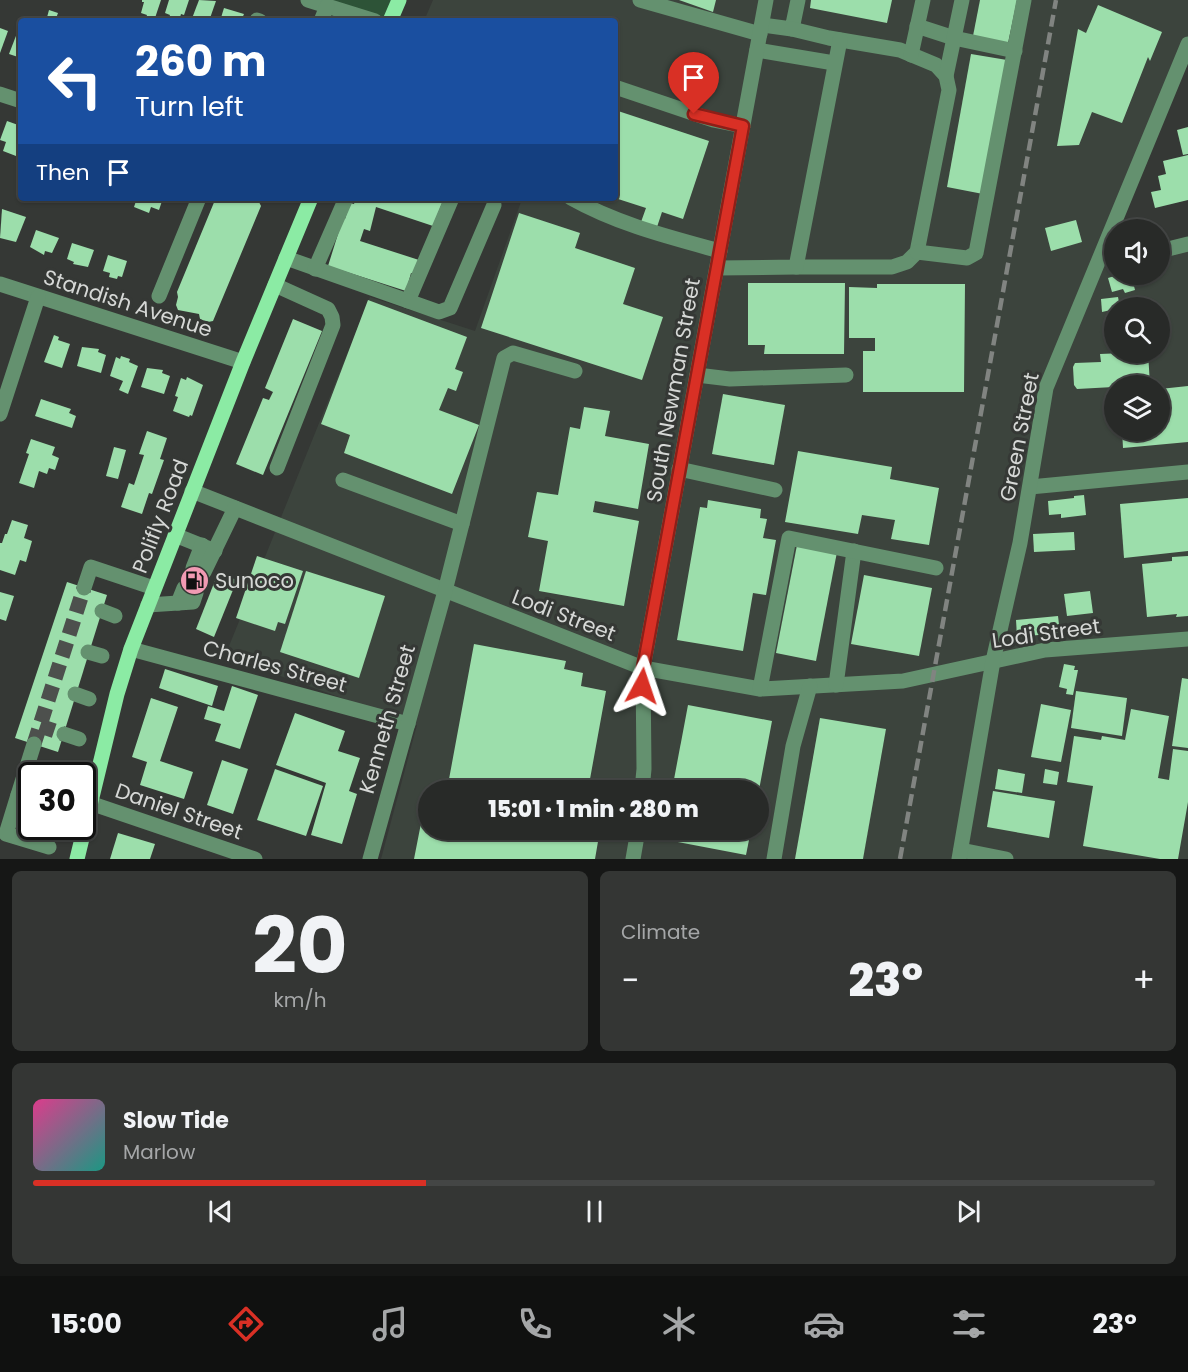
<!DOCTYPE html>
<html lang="en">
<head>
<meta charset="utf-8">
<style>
	body { margin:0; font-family:Poppins,sans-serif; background:#343634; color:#f1f3f6; height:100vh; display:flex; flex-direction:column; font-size:22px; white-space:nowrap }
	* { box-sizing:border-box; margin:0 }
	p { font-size:20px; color:#a5a7a8 }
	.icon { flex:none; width:33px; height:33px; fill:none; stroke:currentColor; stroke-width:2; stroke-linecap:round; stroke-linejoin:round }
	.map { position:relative; height:859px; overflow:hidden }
	.drawer { display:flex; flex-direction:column; gap:12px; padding:12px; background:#161716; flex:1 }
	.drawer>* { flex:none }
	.top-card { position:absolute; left:18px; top:18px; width:600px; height:183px; border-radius:6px; box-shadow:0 2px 4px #0004,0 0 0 2px #444645; background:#1a4fa0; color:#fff; overflow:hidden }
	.tools { position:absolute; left:1104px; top:219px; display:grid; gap:12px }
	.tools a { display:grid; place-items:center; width:66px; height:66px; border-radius:50%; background:#282a28; box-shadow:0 2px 4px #0004,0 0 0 2px #444645; font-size:30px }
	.speed { position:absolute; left:18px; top:762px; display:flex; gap:12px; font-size:30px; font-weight:700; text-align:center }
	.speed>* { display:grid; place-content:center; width:78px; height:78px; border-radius:50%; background:#282a28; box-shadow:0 2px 4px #0004,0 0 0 2px #444645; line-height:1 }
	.speed .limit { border:3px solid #111; border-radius:9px; background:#fff; color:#111 }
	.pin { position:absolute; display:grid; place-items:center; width:51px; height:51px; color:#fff; margin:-62px -26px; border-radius:50% 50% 50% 0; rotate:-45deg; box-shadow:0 0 6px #0007 }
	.pin .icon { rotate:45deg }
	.me { position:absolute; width:66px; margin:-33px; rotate:5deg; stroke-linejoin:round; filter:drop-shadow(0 0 4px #0008) }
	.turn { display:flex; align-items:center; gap:21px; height:126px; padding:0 18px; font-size:27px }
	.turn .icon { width:78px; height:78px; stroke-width:2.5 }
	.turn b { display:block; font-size:42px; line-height:51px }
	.then { display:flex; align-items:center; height:57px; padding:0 18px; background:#0003; gap:12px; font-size:22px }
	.big { font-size:45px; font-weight:800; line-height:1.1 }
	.drawer .widget { flex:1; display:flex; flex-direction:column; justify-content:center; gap:9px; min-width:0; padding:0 21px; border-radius:9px; background:#343634 }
	.drawer .dial { align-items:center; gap:0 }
	.dial b { font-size:78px; line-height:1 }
	.song { display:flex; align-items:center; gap:18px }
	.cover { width:72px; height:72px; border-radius:9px; background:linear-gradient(135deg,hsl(330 70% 55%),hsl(170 70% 35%)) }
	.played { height:6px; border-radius:3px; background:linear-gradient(90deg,#d93025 35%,#444645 35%) }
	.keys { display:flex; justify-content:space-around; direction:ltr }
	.heat { display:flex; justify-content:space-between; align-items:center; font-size:33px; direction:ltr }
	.drawer .tiles { flex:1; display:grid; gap:12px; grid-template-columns:1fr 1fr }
	.widget:last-child { grid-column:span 2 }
	.trip { position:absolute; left:418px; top:780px; width:351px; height:60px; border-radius:30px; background:#282a28; box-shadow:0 2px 4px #0004,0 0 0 2px #444645; font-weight:800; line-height:60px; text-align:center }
	.menu { display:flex; height:96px; justify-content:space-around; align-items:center; background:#101110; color:#a5a7a8 }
	.menu .icon { width:42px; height:42px }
	.menu .selected { color:#d93025 }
	.menu b { font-size:27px; color:#f1f3f6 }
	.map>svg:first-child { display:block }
</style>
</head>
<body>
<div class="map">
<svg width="1188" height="859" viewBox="0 0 1188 859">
	<rect width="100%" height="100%" fill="#353835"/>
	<!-- built -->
	<path fill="#3c443d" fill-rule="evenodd" d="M433 0H1188V47L1102 261 1114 258V274H1160V249L1188 243V859H381L417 725 225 656 370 297 475 331 522 199 521 198H615V21H424ZM1114 308H1160V352H1114ZM1114 386H1160V430H1114ZM429 790H759V830H429Z"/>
	<!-- green -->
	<path fill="#2d5337" d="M308 0H399L390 21H375Z"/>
	<!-- building -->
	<g fill="#9cdeab">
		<path d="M142 0H161L154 21H145L147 15 141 13 144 2H142Z"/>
		<path d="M169 0H189L184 15 181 14 179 21H168L170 15 165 13Z"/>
		<path d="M199 0 216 1 209 21H191Z"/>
		<path d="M679 0H716L713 12Z"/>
		<path d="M811 0H892L887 23 810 8Z"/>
		<path d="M980 0H1017L1008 43 973 36Z"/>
		<path d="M1098 5 1162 32 1150 61 1148 57 1122 123 1092 112 1079 145 1057 146 1078 29 1086 33Z"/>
		<path d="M224 8 244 14 241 21H220Z"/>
		<path d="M49 10 58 13 55 21H46Z"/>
		<path d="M0 28 8 31 0 53Z"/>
		<path d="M19 28 21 29V58L9 54Z"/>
		<path d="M971 54 1007 60 983 194 947 187Z"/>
		<path d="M615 110 709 141 683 219 662 212 657 227 641 222 646 208 615 198Z"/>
		<path d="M7 121 21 126V146L16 156 3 151 6 142 0 140Z"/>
		<path d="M1188 127V154L1183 155 1177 130Z"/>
		<path d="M1188 155V200L1155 208 1151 192 1161 190 1158 176 1166 174 1163 161Z"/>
		<path d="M137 198H163L159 210 151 207 149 213 134 207Z"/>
		<path d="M220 198H241L246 200 250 199 259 202 261 206 213 321 208 322 200 319 199 314 178 310 176 305 178 297 177 292 215 200Z"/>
		<path d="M356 198H444L433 226 376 207 370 231 364 229 360 241 419 260 414 274 411 273 406 291 328 266 343 218 345 219 350 203 354 204Z"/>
		<path d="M2 209 26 217 16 242 0 238Z"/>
		<path d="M519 213 580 233 575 248 635 268 623 304 663 317 642 380 481 328Z"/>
		<path d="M1076 220 1082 242 1051 251 1045 228Z"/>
		<path d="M36 230 59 238 52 253 45 251 44 255 30 247Z"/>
		<path d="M72 243 94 250 88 267 73 264 74 262 67 259Z"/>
		<path d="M108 255 127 261 122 277 118 276 117 279 109 277 110 273 103 271Z"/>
		<path d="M1121 274H1139L1142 284 1134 286 1135 290 1125 293 1123 289 1112 292 1108 278Z"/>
		<path d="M748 283H845L844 354H764L765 345H748Z"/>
		<path d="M877 284H965L964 392H863V351H875V338H849V287L877 288Z"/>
		<path d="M1118 297 1120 308 1102 312 1101 299Z"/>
		<path d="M368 300 467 337 455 369 463 372 456 391 448 388 439 410 479 425 452 494 344 453 350 435 321 424Z"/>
		<path d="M293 319 322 331 263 475 236 464 263 398 269 400 273 392 265 388Z"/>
		<path d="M54 335 59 337 58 340 70 344 62 368 44 362Z"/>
		<path d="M82 347 99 349 98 352 106 355 101 373 77 366Z"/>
		<path d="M1148 352 1150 385 1077 389 1074 385 1073 367 1075 363 1101 362 1100 354Z"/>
		<path d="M121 356 130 359 129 362 138 366 128 394 119 390 123 381 110 376 116 357 120 359Z"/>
		<path d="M147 368 163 370 162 373 170 376 164 394 141 387Z"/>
		<path d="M187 377 203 385 192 416 190 415 189 417 173 411 178 397 175 396 181 378 186 380Z"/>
		<path d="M1188 386V442L1123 448 1122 430H1160V389Z"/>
		<path d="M723 394 785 405 774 465 712 454Z"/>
		<path d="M41 399 71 409 69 413 76 416 72 428 35 416Z"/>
		<path d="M584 407 610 411 605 436 649 444 638 509 595 501 593 512 639 521 624 606 539 591 548 541 528 537 537 492 558 495 570 427 580 429Z"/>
		<path d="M147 431 167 438 160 459 164 460 152 494 149 493 142 514 121 507 129 483 134 485 144 455 139 454Z"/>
		<path d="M31 439 55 447 52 455 59 458 55 470 49 468 47 474 39 471 34 488 19 483 29 454 26 453Z"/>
		<path d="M114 447 126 450 118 479 106 476Z"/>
		<path d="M798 451 892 467 890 479 939 488 929 545 891 539 895 520 862 515 858 534 785 522Z"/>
		<path d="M1084 495 1086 515 1061 518V514L1049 515 1048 501 1074 498V496Z"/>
		<path d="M1188 498V551L1124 558 1120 504Z"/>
		<path d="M708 500 761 509 760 518 767 519 763 538 776 540 766 595 753 593 743 651 677 640 700 507 707 508Z"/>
		<path d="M12 520 28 525 24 538 32 541 26 562 20 560 15 575 0 570V543H2L5 534H7Z"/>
		<path d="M1074 532 1075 550 1034 552 1033 534Z"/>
		<path d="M797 545 837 552 816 661 776 653Z"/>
		<path d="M257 556 303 571 285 624 278 622 275 631 236 618Z"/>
		<path d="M1188 556V616L1176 617 1177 614 1147 617 1142 564 1172 561V557Z"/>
		<path d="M191 567 206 573 198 593 182 587Z"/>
		<path d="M306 571 385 596 359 678 280 652Z"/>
		<path d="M218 573 237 580 214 637 196 629Z"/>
		<path d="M864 575 932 588 919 656 851 644Z"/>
		<path d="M67 582 107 595 58 752 15 738Z"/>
		<path d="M1090 591 1093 613 1067 616 1064 594Z"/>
		<path d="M0 592 14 596 6 621 0 619Z"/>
		<path d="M1058 616 1060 633 1017 637 1016 620Z"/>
		<path d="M474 644 566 661 564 669 583 673 581 686 606 691 588 790H447Z"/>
		<path d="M1064 664 1075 666 1074 670H1078L1073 695 1066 694 1067 689 1059 687Z"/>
		<path d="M165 669 218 686 212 706 159 688Z"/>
		<path d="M1182 678 1188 679V748L1172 746Z"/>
		<path d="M232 686 258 695 240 749 215 741 221 724 204 719 208 706 224 711Z"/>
		<path d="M1076 691 1127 698 1122 736 1071 728Z"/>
		<path d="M151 698 178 707 160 761 193 772 184 799 140 785 147 762 132 757Z"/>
		<path d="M1041 704 1071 710 1061 762 1031 757Z"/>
		<path d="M688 705 772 721 759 790H672Z"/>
		<path d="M1131 709 1169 716 1158 778 1169 780 1173 749 1188 751V802L1178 859H1160L1083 846 1093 786 1067 782 1074 736 1101 740 1102 736 1125 740Z"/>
		<path d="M295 713 345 731 338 751 360 758 349 791 357 794 342 844 311 835 326 783 276 765Z"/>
		<path d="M820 718 886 729 863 859H795Z"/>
		<path d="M222 760 248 769 233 814 207 805Z"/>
		<path d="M275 769 323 786 306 836 257 820Z"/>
		<path d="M998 769 1025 774 1022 793 995 789Z"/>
		<path d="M1045 769 1059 772 1057 785 1043 783Z"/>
		<path d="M993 791 1055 801 1049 838 987 827Z"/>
		<path d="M424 808 429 809V830H600L595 859H414Z"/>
		<path d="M664 830H751L746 855 662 839Z"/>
		<path d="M118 833 155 844 150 859H110Z"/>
	</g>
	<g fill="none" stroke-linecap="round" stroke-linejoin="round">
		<!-- minor-tunnel -->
		<g stroke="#4d504d" stroke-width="15" stroke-dasharray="15 8" stroke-linecap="butt">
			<path d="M40 726 64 734"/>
			<path d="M34 744 84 588"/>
		</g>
		<!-- minor -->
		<g stroke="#64916f" stroke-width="15">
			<path d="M308 0 375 21"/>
			<path d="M640 0 760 34"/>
			<path d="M257 20 260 21"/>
			<path d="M321 21 327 6"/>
			<path d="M762 25 792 29 798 0"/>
			<path d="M917 26 954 38 1015 51"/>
			<path d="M792 29 829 38 900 50 936 65 946 76 949 90 917 252 907 262 892 267H796"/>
			<path d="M757 50 834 63"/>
			<path d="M911 55 923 0"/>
			<path d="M946 76 962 0"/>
			<path d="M615 87 713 120 743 126"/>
			<path d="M0 94 21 101"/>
			<path d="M571 198C617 224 669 237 720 251"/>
			<path d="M1160 251 1188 244"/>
			<path d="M917 252 967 258 976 253 1024 0"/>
			<path d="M286 258 408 301 452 198"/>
			<path d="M717 268 796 267 840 40"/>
			<path d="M315 269 346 198"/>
			<path d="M0 284 243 362"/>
			<path d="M275 285 328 309 332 317 333 325 277 468"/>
			<path d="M159 296 199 198"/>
			<path d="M408 301 439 312 450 308 494 205"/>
			<path d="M697 375 730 379 846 375"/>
			<path d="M0 414 38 297"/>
			<path d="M679 469 775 490"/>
			<path d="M343 480 462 524"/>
			<path d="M1030 487 1188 472"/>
			<path d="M192 491 643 668 760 689 903 681 1045 650 1188 639"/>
			<path d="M175 535 215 551"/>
			<path d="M193 568 202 545"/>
			<path d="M204 572 235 508"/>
			<path d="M84 588 91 567 154 588"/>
			<path d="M178 603 184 588"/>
			<path d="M148 605 193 602 196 593"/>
			<path d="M102 611 115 616"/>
			<path d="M131 649 408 724"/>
			<path d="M88 652 102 656"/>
			<path d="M836 685 854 551"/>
			<path d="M760 689 789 538 936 568"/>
			<path d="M75 694 89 699"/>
			<path d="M64 734 79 739"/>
			<path d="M27 766 56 776"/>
			<path d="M642 790 644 769 643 668 766 0"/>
			<path d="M18 795 6 834 49 847"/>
			<path d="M32 800 18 795 34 744"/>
			<path d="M90 803 255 859"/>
			<path d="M961 850 1006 859"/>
			<path d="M370 859 445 591 504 358 513 353 575 371"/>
			<path d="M633 859 638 830"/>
			<path d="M774 859 793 746 810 686"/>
			<path d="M959 859 993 661 1020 543 1046 388 1188 44"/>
		</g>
		<!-- major -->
		<g stroke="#8beba4" stroke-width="15">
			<path d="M390 21 399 0"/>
			<path d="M77 859 117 694 131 649 243 362 311 198"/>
		</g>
		<!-- rail -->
		<path stroke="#818481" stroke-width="4.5" stroke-dasharray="12 6" stroke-linecap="butt" d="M900 859 1056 0"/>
	</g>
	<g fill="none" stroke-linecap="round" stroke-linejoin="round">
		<defs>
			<path id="route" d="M642 686 643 668 743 126 694 114"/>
		</defs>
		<!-- route casing -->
		<use href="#route" stroke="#8d1f18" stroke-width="15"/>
		<!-- route -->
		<use href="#route" stroke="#d93025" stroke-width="10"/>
	</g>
	<!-- icons -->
	<defs>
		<symbol id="fuel-disc" viewBox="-11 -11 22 22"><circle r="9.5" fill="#f19ab3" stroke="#353835"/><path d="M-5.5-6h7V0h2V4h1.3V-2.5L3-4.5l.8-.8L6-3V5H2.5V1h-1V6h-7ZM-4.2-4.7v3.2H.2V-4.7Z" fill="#111"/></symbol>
	</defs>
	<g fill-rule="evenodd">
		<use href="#fuel-disc" x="178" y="564" width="33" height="33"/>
	</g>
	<g text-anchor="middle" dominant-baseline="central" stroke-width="6" stroke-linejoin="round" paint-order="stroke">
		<!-- street labels -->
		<g font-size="21" fill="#d6d8d6" stroke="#353835">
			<text transform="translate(128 303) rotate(18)">Standish Avenue</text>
			<text transform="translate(673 390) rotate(-80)">South Newman Street</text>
			<text transform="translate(1019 437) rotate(-79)">Green Street</text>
			<text transform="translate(160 516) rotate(-69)">Polifly Road</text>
			<text transform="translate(564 615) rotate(21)">Lodi Street</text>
			<text transform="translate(1046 633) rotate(-8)">Lodi Street</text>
			<text transform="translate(275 666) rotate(15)">Charles Street</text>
			<text transform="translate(387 719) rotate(-74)">Kenneth Street</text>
			<text transform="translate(179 811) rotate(19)">Daniel Street</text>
		</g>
		<!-- poi labels -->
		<g font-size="21" fill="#d6d8d6" stroke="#353835" text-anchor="start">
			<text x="215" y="580">Sunoco</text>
		</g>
	</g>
</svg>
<div class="tools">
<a><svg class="icon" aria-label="sound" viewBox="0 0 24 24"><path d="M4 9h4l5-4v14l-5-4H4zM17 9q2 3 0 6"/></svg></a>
<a><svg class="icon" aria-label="search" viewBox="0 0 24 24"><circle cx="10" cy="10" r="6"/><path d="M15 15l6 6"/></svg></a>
<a><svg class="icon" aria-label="layers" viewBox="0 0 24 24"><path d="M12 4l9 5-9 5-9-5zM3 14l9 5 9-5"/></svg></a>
</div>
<div class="speed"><div class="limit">30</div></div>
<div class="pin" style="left:694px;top:114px;background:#d93025"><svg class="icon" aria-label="arrive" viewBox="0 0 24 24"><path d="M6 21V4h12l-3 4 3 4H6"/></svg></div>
<svg class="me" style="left:642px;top:686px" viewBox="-20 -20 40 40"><path d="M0-17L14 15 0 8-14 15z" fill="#d93025" stroke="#fff" stroke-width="4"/></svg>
<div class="trip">15:01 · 1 min · 280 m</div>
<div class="top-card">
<div class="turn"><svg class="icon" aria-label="left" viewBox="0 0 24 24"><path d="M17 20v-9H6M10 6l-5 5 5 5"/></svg><div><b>260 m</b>Turn left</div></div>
<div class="then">Then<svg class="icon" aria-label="arrive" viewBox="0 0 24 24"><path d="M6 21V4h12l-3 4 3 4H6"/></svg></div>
</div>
</div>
<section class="drawer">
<div class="tiles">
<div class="widget dial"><b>20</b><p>km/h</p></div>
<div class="widget"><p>Climate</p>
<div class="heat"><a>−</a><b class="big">23°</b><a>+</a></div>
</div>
<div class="widget">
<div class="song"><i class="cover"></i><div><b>Slow Tide</b><p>Marlow</p></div></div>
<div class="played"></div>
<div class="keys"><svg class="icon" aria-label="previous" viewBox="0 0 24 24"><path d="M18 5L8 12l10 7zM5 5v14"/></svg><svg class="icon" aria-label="pause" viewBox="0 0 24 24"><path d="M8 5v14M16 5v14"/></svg><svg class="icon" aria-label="next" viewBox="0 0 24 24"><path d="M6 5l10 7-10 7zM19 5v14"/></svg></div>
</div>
</div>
</section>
<nav class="menu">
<b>15:00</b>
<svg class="icon selected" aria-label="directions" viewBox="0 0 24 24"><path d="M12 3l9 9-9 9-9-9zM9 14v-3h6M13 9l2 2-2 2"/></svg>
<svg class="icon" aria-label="music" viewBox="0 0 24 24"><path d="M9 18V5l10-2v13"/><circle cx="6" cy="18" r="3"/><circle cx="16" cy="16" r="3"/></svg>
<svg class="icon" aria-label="phone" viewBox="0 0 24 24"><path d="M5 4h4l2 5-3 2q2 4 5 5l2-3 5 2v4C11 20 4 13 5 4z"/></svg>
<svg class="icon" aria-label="climate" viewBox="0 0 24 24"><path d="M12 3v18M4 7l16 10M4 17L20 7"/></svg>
<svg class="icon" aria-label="car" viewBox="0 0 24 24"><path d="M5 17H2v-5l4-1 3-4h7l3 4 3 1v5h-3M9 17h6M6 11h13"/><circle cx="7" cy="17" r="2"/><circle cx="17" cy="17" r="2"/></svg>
<svg class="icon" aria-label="filters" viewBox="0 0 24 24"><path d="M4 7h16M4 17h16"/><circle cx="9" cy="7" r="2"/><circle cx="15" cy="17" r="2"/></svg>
<b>23°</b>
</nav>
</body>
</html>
